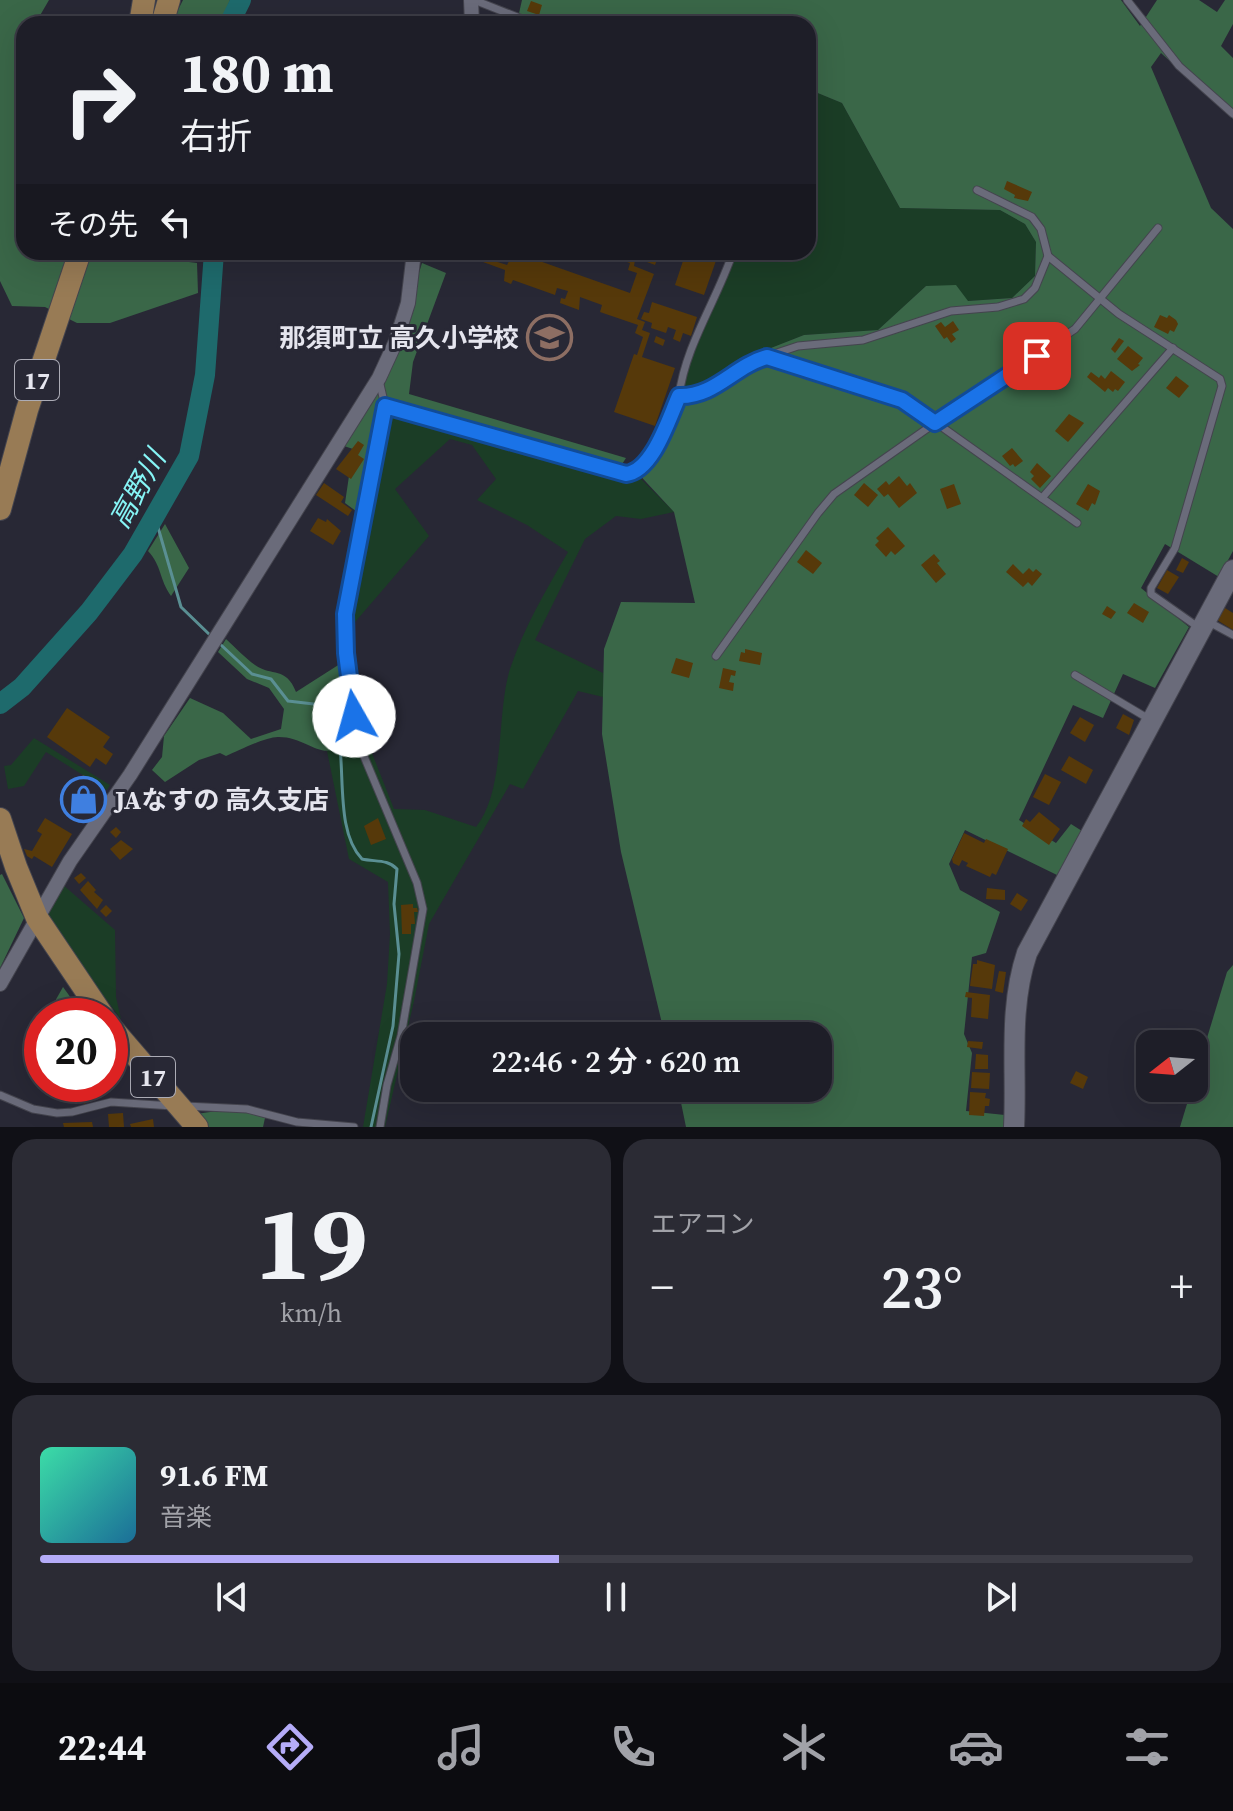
<!DOCTYPE html>
<html lang="ja">
<head>
<meta charset="utf-8">
<style>
	body { margin:0; font-family:"Source Serif 4","Noto Sans JP",serif; background:#2b2b34; color:#f1f3f6; height:100vh; display:flex; flex-direction:column; font-size:30px; white-space:nowrap }
	* { box-sizing:border-box; margin:0 }
	p { font-size:26px; color:#a1a2a8 }
	.icon { flex:none; width:44px; height:44px; fill:none; stroke:currentColor; stroke-width:2; stroke-linecap:round; stroke-linejoin:round }
	.map { position:relative; height:1127px; overflow:hidden }
	.details { display:flex; flex-direction:column; gap:12px; padding:12px; background:#101016; flex:1 }
	.details>* { flex:none }
	.hud { position:absolute; left:16px; top:16px; width:800px; height:244px; border-radius:24px; box-shadow:0 8px 32px #0002,0 0 0 2px #3c3c45; background:#1e1e28; color:#f1f3f6; overflow:hidden }
	.needle { width:52px; rotate:253deg }
	.tools { position:absolute; left:1136px; top:1030px; display:grid; gap:16px }
	.tools a { display:grid; place-items:center; width:72px; height:72px; border-radius:16px; background:#1e1e28; box-shadow:0 8px 32px #0002,0 0 0 2px #3c3c45; font-size:40px }
	.speed { position:absolute; left:24px; top:998px; display:flex; gap:16px; font-size:40px; font-weight:700; text-align:center }
	.speed>* { display:grid; place-content:center; width:104px; height:104px; border-radius:50%; background:#1e1e28; box-shadow:0 8px 32px #0002,0 0 0 2px #3c3c45; line-height:1 }
	.speed .limit { border:12px solid #d22; background:#fff; color:#111 }
	.pin { position:absolute; display:grid; place-items:center; width:68px; height:68px; color:#fff; margin:-34px; border-radius:16px; box-shadow:0 4px 12px #0006 }
	.me { position:absolute; width:88px; margin:-44px; rotate:353deg; stroke-linejoin:round; filter:drop-shadow(0 0 6px #0008) }
	.turn { display:flex; align-items:center; gap:28px; height:168px; padding:0 32px; font-size:36px }
	.turn .icon { width:104px; height:104px; stroke-width:2.5 }
	.turn b { display:block; font-size:56px; line-height:68px }
	.then { display:flex; align-items:center; height:76px; padding:0 32px; background:#0003; gap:16px; font-size:30px }
	.big { font-size:60px; font-weight:600; line-height:1.1 }
	.details .card { flex:1; display:flex; flex-direction:column; justify-content:center; gap:12px; min-width:0; padding:0 28px; border-radius:24px; background:#2b2b34 }
	.details .dial { align-items:center; gap:0 }
	.dial b { font-size:104px; line-height:1 }
	.song { display:flex; align-items:center; gap:24px }
	.cover { width:96px; height:96px; border-radius:12px; background:linear-gradient(135deg,hsl(160 70% 55%),hsl(200 70% 35%)) }
	.played { height:8px; border-radius:4px; background:linear-gradient(90deg,#b5acf8 45%,#3c3c45 45%) }
	.keys { display:flex; justify-content:space-around; direction:ltr }
	.heat { display:flex; justify-content:space-between; align-items:center; font-size:44px; direction:ltr }
	.details .tiles { flex:1; display:grid; gap:12px; grid-template-columns:1fr 1fr }
	.card:last-child { grid-column:span 2 }
	.trip { position:absolute; left:400px; top:1022px; width:432px; height:80px; border-radius:24px; background:#1e1e28; box-shadow:0 8px 32px #0002,0 0 0 2px #3c3c45; font-weight:600; line-height:80px; text-align:center }
	.tabs { display:flex; height:128px; justify-content:space-around; align-items:center; background:#0c0c10; color:#a1a2a8 }
	.tabs .icon { width:56px; height:56px }
	.tabs .current { color:#b5acf8 }
	.tabs b { font-size:36px; color:#f1f3f6 }
	.map>svg:first-child { display:block }
</style>
</head>
<body>
<div class="map">
<svg width="1233" height="1127" viewBox="0 0 1233 1127">
	<rect width="100%" height="100%" fill="#282835"/>
	<!-- green -->
	<g fill="#1b3d26" fill-rule="evenodd">
		<path d="M808 89 842 103 900 208 1000 210 1025 224 1036 242 1035 276 1012 298 968 301 926 286 878 330 804 335 753 355 701 391 676 393 732 252H808Z"/>
		<path d="M381 414 615 475 640 478 674 512 641 519 616 516 585 539 535 640 603 673V697L578 691 523 789 510 784 429 924 414 1001 385 1127H363L387 984 390 934 388 882 349 859 327 751 345 745 355 729 339 636 349 561ZM450 439 472 445 496 479 477 500 527 525 568 552C546 590 524 627 510 669 496 714 506 789 476 827L425 810 394 809 368 743 350 628 429 536 395 489Z"/>
		<path d="M34 738 110 785 107 790 46 752 24 786 8 789 4 766 11 765Z"/>
		<path d="M62 884 115 930 116 997 121 1019 72 954 47 911Z"/>
	</g>
	<!-- forest -->
	<g fill="#3a6748">
		<path d="M0 0H49L35 24H24V252H152L157 258 197 263 198 293 110 323H77L45 307 12 306 0 281Z"/>
		<path d="M183 0H230L220 24H171Z"/>
		<path d="M522 0H1121L1140 26 1157 0H1199L1217 12 1225 0H1233V24L1221 46 1233 58V119L1161 53 1151 67 1211 208 1233 229V551L1219 577 1165 544 1141 588 1189 627 1155 688 1123 674 1103 718 1073 705 1019 820 1056 843 1071 824 1082 831 1057 875 965 830 949 864 960 890 1000 912 986 953 972 957 964 1034 972 1053 966 1111 1005 1115 1004 1127H686L678 1088H818V1036H665L621 852 602 734 604 649 621 602 695 603 674 512 633 468 649 453 676 393 701 391 753 355 804 335 878 330 926 286 956 285 968 301 1012 298 1035 276 1036 242 1025 224 1000 210 900 208 842 103 808 89V24H524L517 22Z"/>
		<path d="M422 263 446 273 413 362 409 394 626 458 615 475 381 414 360 514 345 503 353 449 341 445 387 375Z"/>
		<path d="M165 524 189 568 171 596C159 579 162 566 148 551Z"/>
		<path d="M226 639C235 647 245 658 255 665 272 677 286 666 296 692L343 662 355 729C327 773 313 737 279 737 267 736 238 751 226 756L220 753 199 760 165 782 152 770 162 757 164 736 190 698 223 713 251 739 281 729 284 709 269 688 247 679 218 652Z"/>
		<path d="M2 874 24 918 0 968V875Z"/>
		<path d="M1233 965V1127H1180L1227 972Z"/>
		<path d="M63 987 84 1016H51L49 1012Z"/>
		<path d="M217 1111 248 1113 265 1118 263 1127H208L196 1114Z"/>
	</g>
	<g fill="none" stroke-linecap="round" stroke-linejoin="round">
		<!-- stream -->
		<g stroke="#5a8f93" stroke-width="3">
			<path d="M155 517 181 607 211 636"/>
			<path d="M220 644 252 674 271 679 288 701 322 705C326 709 331 714 334 719 349 757 332 828 362 859 375 862 388 859 397 869L394 904 399 954 393 1026 371 1127"/>
		</g>
		<!-- river -->
		<g stroke="#1e6a6c" stroke-width="20">
			<path d="M229 24 241 0"/>
			<path d="M0 704 22 687 89 612 133 554 189 456 205 375 214 252"/>
		</g>
	</g>
	<!-- building -->
	<g fill="#56390a">
		<path d="M531 1 542 5 539 15 527 11Z"/>
		<path d="M1007 181 1032 192 1028 201 1014 198 1015 195 1004 189Z"/>
		<path d="M466 252H490L488 259 507 265 514 252 630 293 637 273 628 270 630 263 599 252H611L635 260 634 266 654 274 637 319 645 322 642 330 650 333 642 357 675 368 655 426 614 412 634 354 637 355 643 337 635 333 638 325 600 312 602 305 580 297 579 310 560 303 561 298 565 299 568 291 557 288 555 295 513 280 511 284 504 281 505 270 472 258 473 255Z"/>
		<path d="M621 252H660L655 265Z"/>
		<path d="M686 252H719L704 295 675 285Z"/>
		<path d="M652 302 697 317 691 336 683 333 680 342 673 339 676 330 668 327 666 333 651 328 652 323 641 319 644 312 649 313Z"/>
		<path d="M1160 315 1167 318 1169 315 1176 320 1178 324 1174 332 1170 330 1168 334 1154 327Z"/>
		<path d="M953 321 959 330 952 334 956 339 951 343 947 337 944 339 935 326 941 322 945 327Z"/>
		<path d="M656 336 665 340 663 346 654 342Z"/>
		<path d="M1119 338 1124 341 1115 353 1111 349Z"/>
		<path d="M1128 346 1143 358 1138 364 1140 365 1132 371 1117 359Z"/>
		<path d="M1111 371 1125 382 1118 391 1115 389 1113 392 1108 388 1105 392 1087 377 1091 372 1099 378 1101 375 1105 379Z"/>
		<path d="M1176 376 1189 386 1179 398 1166 388Z"/>
		<path d="M1069 414 1084 423 1068 442 1055 431Z"/>
		<path d="M358 441 364 445 358 455 364 459 351 479 336 469Z"/>
		<path d="M1012 448 1023 461 1015 467 1013 464 1010 466 1002 456Z"/>
		<path d="M1037 463 1051 476 1040 488 1031 479 1034 476 1030 472Z"/>
		<path d="M899 476 907 486 910 483 917 493 899 508 888 494 884 497 877 489 886 481 889 485Z"/>
		<path d="M324 483 344 497 341 502 352 510 348 516 316 495Z"/>
		<path d="M864 483 878 495 868 507 854 495Z"/>
		<path d="M954 484 961 504 947 509 940 489Z"/>
		<path d="M1088 484 1100 491 1095 505 1092 503 1088 511 1076 504Z"/>
		<path d="M318 518 326 522 327 519 341 531 333 545 310 531Z"/>
		<path d="M888 527 905 546 895 555 891 551 886 557 875 545 879 541 876 538Z"/>
		<path d="M806 550 822 563 813 574 797 562Z"/>
		<path d="M934 554 940 561 937 563 946 574 936 583 921 565Z"/>
		<path d="M1182 558 1189 562 1183 573 1176 570Z"/>
		<path d="M1013 564 1023 574 1029 568 1033 572 1036 569 1042 574 1032 586 1028 582 1023 587 1006 572Z"/>
		<path d="M1167 570 1179 577 1168 594 1157 588Z"/>
		<path d="M1134 603 1149 612 1143 623 1127 613Z"/>
		<path d="M1107 606 1116 612 1111 619 1102 614Z"/>
		<path d="M1225 608 1233 613V630L1217 620Z"/>
		<path d="M745 649 762 653 760 665 739 661 741 652 745 653Z"/>
		<path d="M676 658 693 663 689 678 671 673Z"/>
		<path d="M723 668 736 671 735 676 731 675 729 682 734 683 733 691 719 688Z"/>
		<path d="M67 708 110 737 103 747 113 754 106 765 96 758 90 767 47 737Z"/>
		<path d="M1123 714 1134 720 1129 735 1116 728Z"/>
		<path d="M1080 717 1094 725 1085 742 1070 733Z"/>
		<path d="M1069 756 1093 770 1086 784 1061 770Z"/>
		<path d="M1045 774 1061 782 1049 805 1033 797Z"/>
		<path d="M83 775 105 789 85 822 62 808Z"/>
		<path d="M1039 812 1060 829 1049 845 1022 826 1026 819 1030 822Z"/>
		<path d="M45 818 72 834 52 867 34 856 32 859 27 856 24 849 32 851 42 834 37 831Z"/>
		<path d="M378 818 386 839 371 845 364 826Z"/>
		<path d="M116 827 121 832 116 838 110 832Z"/>
		<path d="M964 833 984 843 986 839 1008 849 996 875 992 873 990 877 966 866 968 863 962 860 959 866 953 863 952 859Z"/>
		<path d="M121 840 133 849 120 860 110 849Z"/>
		<path d="M81 873 86 878 79 884 74 878Z"/>
		<path d="M88 881 96 890 94 892 103 900 97 909 80 890Z"/>
		<path d="M987 888 1005 890V900L986 899Z"/>
		<path d="M1017 893 1028 900 1021 911 1010 904Z"/>
		<path d="M413 904V908H417L418 912H414L415 924H411V934H402L401 905Z"/>
		<path d="M106 905 112 911 106 917 100 911Z"/>
		<path d="M977 960 995 965 992 989 970 986 973 964H977Z"/>
		<path d="M999 971 1006 972 1003 993 995 991Z"/>
		<path d="M966 992 990 995 988 1019 971 1017 972 998 965 997Z"/>
		<path d="M968 1041 983 1042 982 1049 967 1047Z"/>
		<path d="M976 1054 988 1055V1069H975Z"/>
		<path d="M1076 1071 1088 1077 1083 1089 1070 1083Z"/>
		<path d="M972 1072 990 1073 989 1089 971 1088Z"/>
		<path d="M82 1084H100L101 1085 97 1090 90 1084 88 1087 95 1092 85 1104 82 1102 80 1104 71 1096Z"/>
		<path d="M970 1092 986 1093 985 1098 990 1099 989 1106H985L984 1116 969 1115Z"/>
		<path d="M123 1113 124 1127H109L108 1114Z"/>
		<path d="M153 1119 154 1127H131L130 1124Z"/>
		<path d="M92 1122 93 1127H64L63 1123Z"/>
	</g>
	<g fill="none" stroke-linecap="round" stroke-linejoin="round">
		<defs>
			<g id="lane">
				<path d="M474 0 535 24"/>
				<path d="M1127 0 1179 66 1233 114"/>
				<path d="M1048 256 1119 314 1220 379 1222 386 1175 548 1151 588V594L1198 627"/>
				<path d="M769 357 911 405 1077 523"/>
				<path d="M379 380 385 406 344 628 354 716 363 754 417 883 423 909 401 1036 387 1085 380 1127"/>
				<path d="M679 396C685 346 717 300 733 252"/>
				<path d="M385 406 626 474C653 471 669 418 679 396L702 394 756 360 798 346 863 340 951 311 998 307 1024 299 1035 288 1048 256 1041 229 1032 217 977 190"/>
				<path d="M1042 498 1173 348"/>
				<path d="M1207 621 1233 635"/>
				<path d="M716 656 818 513 834 494 935 423 1075 329 1158 228"/>
				<path d="M1075 675 1149 719"/>
				<path d="M0 1095 33 1109 57 1113 72 1112 111 1102 173 1106"/>
				<path d="M185 1106 247 1109 297 1122 354 1127"/>
			</g>
			<g id="street">
				<path d="M471 0 472 24"/>
				<path d="M0 984 70 861 130 775 379 378 396 341 408 303 414 252"/>
			</g>
			<path id="secondary" d="M1014 1127C1017 1068 1008 1010 1027 953L1233 570"/>
			<g id="primary">
				<path d="M140 24 144 0"/>
				<path d="M162 24 169 0"/>
				<path d="M0 509 27 410 80 252"/>
				<path d="M0 819 16 867 37 918 103 1016"/>
				<path d="M110 1026 197 1127"/>
			</g>
		</defs>
		<!-- lane casing -->
		<use href="#lane" stroke="#44444e" stroke-width="9"/>
		<!-- street casing -->
		<use href="#street" stroke="#44444e" stroke-width="16"/>
		<!-- secondary casing -->
		<use href="#secondary" stroke="#44444e" stroke-width="22"/>
		<!-- primary casing -->
		<use href="#primary" stroke="#44444e" stroke-width="24"/>
		<!-- lane -->
		<use href="#lane" stroke="#6a6b7a" stroke-width="7"/>
		<!-- street -->
		<use href="#street" stroke="#6a6b7a" stroke-width="14"/>
		<!-- secondary -->
		<use href="#secondary" stroke="#6a6b7a" stroke-width="20"/>
		<!-- primary -->
		<use href="#primary" stroke="#987b55" stroke-width="22"/>
	</g>
	<g fill="none" stroke-linecap="round" stroke-linejoin="round">
		<defs>
			<path id="route" d="M354 716 346 653 345 614 385 406 626 474C653 471 669 418 679 396 715 397 734 366 767 357L902 400 935 423 1037 356"/>
		</defs>
		<!-- route casing -->
		<use href="#route" stroke="#114b97" stroke-width="20"/>
		<!-- route -->
		<use href="#route" stroke="#1a73e8" stroke-width="14"/>
	</g>
	<!-- icons -->
	<defs>
		<symbol id="school-ring" viewBox="-11 -11 22 22"><circle r="9.5" fill="#282835" stroke="#8d6e63" stroke-width="1.5"/><path d="M0-5L7-2L0 1L-7-2ZM-4 1L0 2.5L4 1V4Q0 6-4 4Z" fill="#8d6e63"/></symbol>
		<symbol id="shop-ring" viewBox="-11 -11 22 22"><circle r="9.5" fill="#282835" stroke="#3f7fe0" stroke-width="1.5"/><path d="M-5-2.5h2.3a2.7 3.5 0 0 1 5.4 0H5L5.5 6h-11ZM-1.5-2.5h3a1.5 2.3 0 0 0-3 0Z" fill="#3f7fe0"/></symbol>
	</defs>
	<g fill-rule="evenodd">
		<use href="#school-ring" x="524" y="312" width="51" height="51"/>
		<use href="#shop-ring" x="58" y="774" width="51" height="51"/>
	</g>
	<g text-anchor="middle" dominant-baseline="central" stroke-width="6" stroke-linejoin="round" paint-order="stroke">
		<!-- shield labels -->
		<g fill="#282835" stroke="#acacb6" stroke-width="2">
			<rect x="15" y="360" width="44" height="40" rx="6"/>
			<rect x="131" y="1057" width="44" height="40" rx="6"/>
		</g>
		<g font-size="24" font-weight="bold" fill="#e5e5ee">
			<text x="37" y="380">17</text>
			<text x="153" y="1077">17</text>
		</g>
		<!-- poi labels -->
		<g font-size="26" font-weight="bold" fill="#e5e5ee" stroke="#282835" text-anchor="end">
			<text x="519" y="338">那須町立 高久小学校</text>
			<text x="115" y="800" text-anchor="start">JAなすの 高久支店</text>
		</g>
		<!-- water labels -->
		<g font-size="28" font-style="italic" fill="#86f5f6" stroke="#282835">
			<text transform="translate(137 489) rotate(-61)">高野川</text>
		</g>
	</g>
</svg>
<div class="tools">
<a><svg class="needle" viewBox="-14 -14 28 28"><path d="M0-13l5 13h-10z" fill="#e53935"/><path d="M0 13l5-13h-10z" fill="#a1a2a8"/></svg></a>
</div>
<div class="speed"><div class="limit">20</div></div>
<div class="pin" style="left:1037px;top:356px;background:#d93025"><svg class="icon" aria-label="arrive" viewBox="0 0 24 24"><path d="M6 21V4h12l-3 4 3 4H6"/></svg></div>
<svg class="me" style="left:354px;top:716px" viewBox="-20 -20 40 40"><circle r="19" fill="#fff"/><path d="M0-13L10 11 0 6-10 11z" fill="#1a73e8"/></svg>
<div class="trip">22:46 · 2 分 · 620 m</div>
<div class="hud">
<div class="turn"><svg class="icon" aria-label="right" viewBox="0 0 24 24"><path d="M7 20v-9h11M14 6l5 5-5 5"/></svg><div><b>180 m</b>右折</div></div>
<div class="then">その先<svg class="icon" aria-label="left" viewBox="0 0 24 24"><path d="M17 20v-9H6M10 6l-5 5 5 5"/></svg></div>
</div>
</div>
<section class="details">
<div class="tiles">
<div class="card dial"><b>19</b><p>km/h</p></div>
<div class="card"><p>エアコン</p>
<div class="heat"><a>−</a><b class="big">23°</b><a>+</a></div>
</div>
<div class="card">
<div class="song"><i class="cover"></i><div><b>91.6 FM</b><p>音楽</p></div></div>
<div class="played"></div>
<div class="keys"><svg class="icon" aria-label="previous" viewBox="0 0 24 24"><path d="M18 5L8 12l10 7zM5 5v14"/></svg><svg class="icon" aria-label="pause" viewBox="0 0 24 24"><path d="M8 5v14M16 5v14"/></svg><svg class="icon" aria-label="next" viewBox="0 0 24 24"><path d="M6 5l10 7-10 7zM19 5v14"/></svg></div>
</div>
</div>
</section>
<nav class="tabs">
<b>22:44</b>
<svg class="icon current" aria-label="directions" viewBox="0 0 24 24"><path d="M12 3l9 9-9 9-9-9zM9 14v-3h6M13 9l2 2-2 2"/></svg>
<svg class="icon" aria-label="music" viewBox="0 0 24 24"><path d="M9 18V5l10-2v13"/><circle cx="6" cy="18" r="3"/><circle cx="16" cy="16" r="3"/></svg>
<svg class="icon" aria-label="phone" viewBox="0 0 24 24"><path d="M5 4h4l2 5-3 2q2 4 5 5l2-3 5 2v4C11 20 4 13 5 4z"/></svg>
<svg class="icon" aria-label="climate" viewBox="0 0 24 24"><path d="M12 3v18M4 7l16 10M4 17L20 7"/></svg>
<svg class="icon" aria-label="car" viewBox="0 0 24 24"><path d="M5 17H2v-5l4-1 3-4h7l3 4 3 1v5h-3M9 17h6M6 11h13"/><circle cx="7" cy="17" r="2"/><circle cx="17" cy="17" r="2"/></svg>
<svg class="icon" aria-label="filters" viewBox="0 0 24 24"><path d="M4 7h16M4 17h16"/><circle cx="9" cy="7" r="2"/><circle cx="15" cy="17" r="2"/></svg>
</nav>
</body>
</html>
